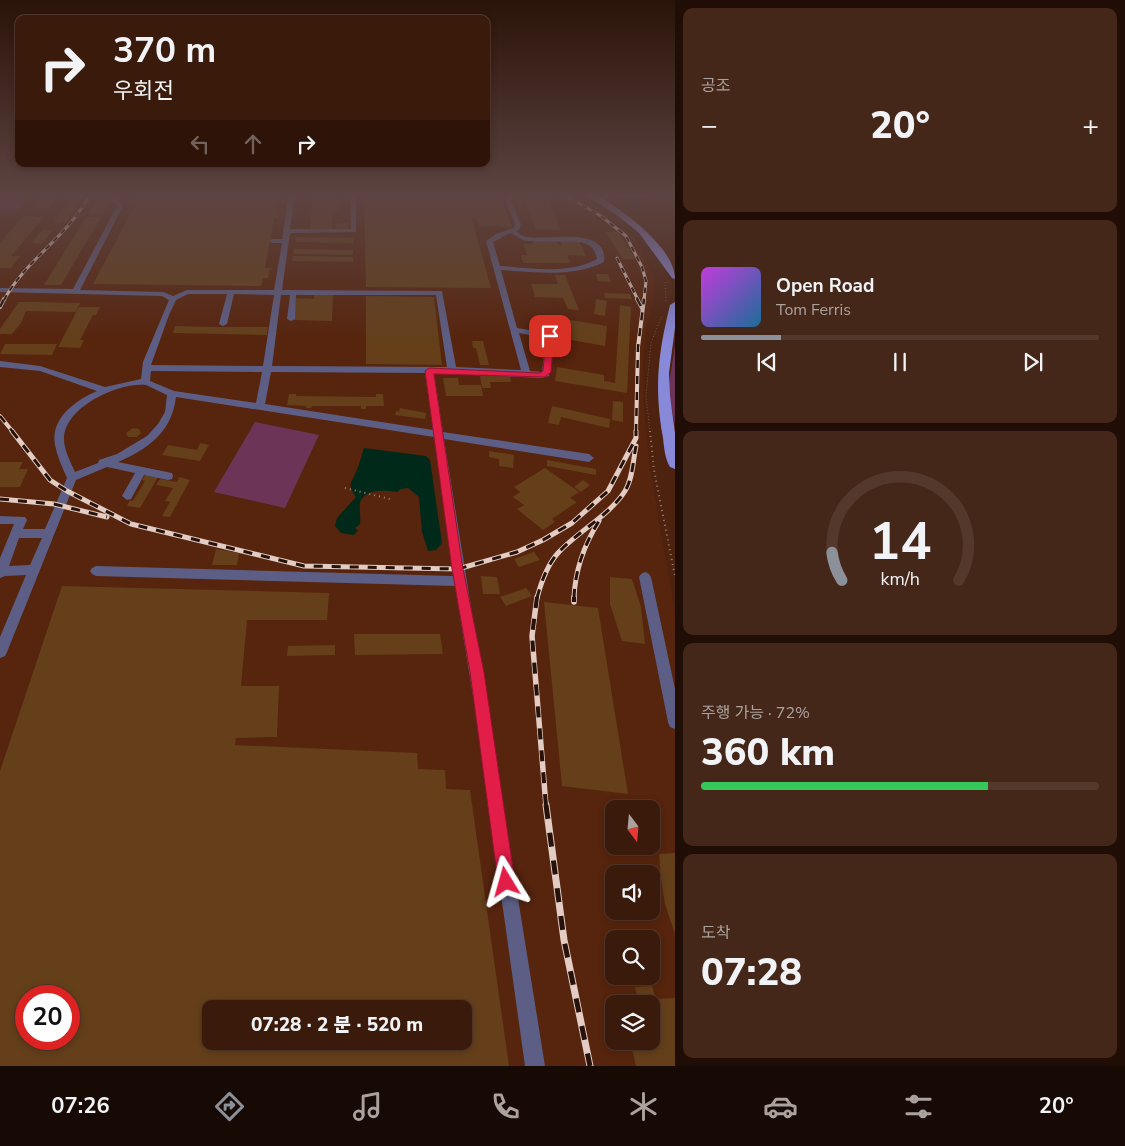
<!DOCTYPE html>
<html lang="ko">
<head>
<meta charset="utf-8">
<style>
	body { margin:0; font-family:"Nunito Sans","Noto Sans KR",sans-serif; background:#452719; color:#f1f3f6; height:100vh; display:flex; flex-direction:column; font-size:19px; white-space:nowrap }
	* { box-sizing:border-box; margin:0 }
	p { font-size:16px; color:#aba19d }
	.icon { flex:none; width:28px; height:28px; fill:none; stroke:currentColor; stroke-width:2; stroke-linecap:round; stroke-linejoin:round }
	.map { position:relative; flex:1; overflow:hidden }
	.side { display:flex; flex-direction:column; gap:8px; padding:8px; background:#200e06; width:450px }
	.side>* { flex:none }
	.guide { position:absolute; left:15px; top:15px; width:475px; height:152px; border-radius:10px; box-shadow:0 2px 8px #0003,0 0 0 1px #54382c; background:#3a1a0b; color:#f1f3f6; overflow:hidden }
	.needle { width:32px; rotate:164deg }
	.tools { position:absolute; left:605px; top:800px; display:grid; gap:10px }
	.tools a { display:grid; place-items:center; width:55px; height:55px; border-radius:10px; background:#3a1a0b; box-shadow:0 2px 8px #0003,0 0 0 1px #54382c; font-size:25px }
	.speed { position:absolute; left:15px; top:985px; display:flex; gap:10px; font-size:25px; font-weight:700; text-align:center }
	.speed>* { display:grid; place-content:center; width:65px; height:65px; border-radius:50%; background:#3a1a0b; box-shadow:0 2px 8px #0003,0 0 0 1px #54382c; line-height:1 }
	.speed .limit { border:8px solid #d22; background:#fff; color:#111 }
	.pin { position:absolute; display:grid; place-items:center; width:42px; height:42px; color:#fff; margin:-21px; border-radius:10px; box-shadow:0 2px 8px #0006 }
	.me { position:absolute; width:55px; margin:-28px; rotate:352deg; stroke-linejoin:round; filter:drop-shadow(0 0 4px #0008) }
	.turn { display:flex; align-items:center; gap:18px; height:105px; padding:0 15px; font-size:22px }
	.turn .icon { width:65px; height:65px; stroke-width:2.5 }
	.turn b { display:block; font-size:35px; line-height:42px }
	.lanes { display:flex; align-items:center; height:48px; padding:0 15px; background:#0003; justify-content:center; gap:25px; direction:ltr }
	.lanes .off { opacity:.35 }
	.big { font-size:38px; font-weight:800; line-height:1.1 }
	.side .card { flex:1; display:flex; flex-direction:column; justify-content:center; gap:8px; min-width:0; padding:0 18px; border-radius:10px; background:#452719 }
	.side .dial { align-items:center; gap:0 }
	.dial svg { height:130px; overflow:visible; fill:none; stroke:#54382c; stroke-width:7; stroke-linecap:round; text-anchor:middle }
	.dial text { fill:#f1f3f6; stroke:none }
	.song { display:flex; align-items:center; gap:15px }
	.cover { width:60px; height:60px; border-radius:8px; background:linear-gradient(135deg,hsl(290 70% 55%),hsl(200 70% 35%)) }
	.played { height:5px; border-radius:2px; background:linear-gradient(90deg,#8c9099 20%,#54382c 20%) }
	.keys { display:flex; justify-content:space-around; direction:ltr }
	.heat { display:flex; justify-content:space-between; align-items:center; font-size:28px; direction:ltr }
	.charge { height:8px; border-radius:4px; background:linear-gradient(90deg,#34c759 72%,#54382c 0) }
	.trip { position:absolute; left:202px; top:1000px; width:270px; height:50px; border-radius:10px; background:#3a1a0b; box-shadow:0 2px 8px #0003,0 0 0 1px #54382c; font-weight:800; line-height:50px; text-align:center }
	.dock { display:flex; height:80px; justify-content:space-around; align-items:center; background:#170a04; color:#aba19d }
	.dock .icon { width:35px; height:35px }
	.dock .selected { color:#8c9099 }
	.dock b { font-size:22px; color:#f1f3f6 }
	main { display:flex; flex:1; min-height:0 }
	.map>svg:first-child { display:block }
</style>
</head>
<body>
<main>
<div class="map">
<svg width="675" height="1066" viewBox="0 0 675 1066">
	<rect width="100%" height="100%" fill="#4d220f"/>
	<!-- built -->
	<path fill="#57240d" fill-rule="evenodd" d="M0 194H570L605 213 626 229 636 240 655 279 654 300 647 324 643 363V398L650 468 675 613V1066H0ZM614 809H651V846H614ZM614 874H651V911H614ZM614 939H651V976H614ZM26 996H69V1039H26ZM614 1004H651V1041H614ZM211 1009H464V1041H211Z"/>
	<!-- green -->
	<g fill="#6c3558">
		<path d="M0 194H32L18 211H0Z"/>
		<path d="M675 345V424L668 391Z"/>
		<path d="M255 422 319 435 285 508 214 492Z"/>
	</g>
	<!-- water -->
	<g fill="#002919">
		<path d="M612 194H651L647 202C634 210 622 201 612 194Z"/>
		<path d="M364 448 426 456 430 460 442 543 436 550 428 551 422 532 419 497 408 488 401 489 397 492C386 490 364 488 360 503 359 509 361 517 360 524L355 528 358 531 353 535 341 533 335 526 337 518 356 497C347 484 351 484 356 472 360 464 361 456 364 448Z"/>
	</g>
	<!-- building -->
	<g fill="#643f1a" fill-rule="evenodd">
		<path d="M45 194H60L48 209 32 208Z"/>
		<path d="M73 194H84L66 222H54Z"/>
		<path d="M100 194H115L103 214H88Z"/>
		<path d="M141 194H279L275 214H279L278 218H274L265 268H272V270H269L268 278H263L261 286 93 284Z"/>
		<path d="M313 194H333V200H340V211H332V230H310Z"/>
		<path d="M364 194H500L512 227 479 226 477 219 472 218 491 288 366 287Z"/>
		<path d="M522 194H545L561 230H536Z"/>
		<path d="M23 216 44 217 11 256H20L11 268H0V243Z"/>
		<path d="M86 217H101L61 285H44Z"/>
		<path d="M336 223H348V229L336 228Z"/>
		<path d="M42 230H53L42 244 31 243Z"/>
		<path d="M606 232H618L636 259H623Z"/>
		<path d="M296 237 353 238V243L295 242Z"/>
		<path d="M533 241H557L558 245H562L560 241H579L586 256 567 255 570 263H523L521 255H527L523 244H534Z"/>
		<path d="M294 249 353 250V255L293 254Z"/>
		<path d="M293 256 353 257V262L292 261Z"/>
		<path d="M596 274H608L611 282 598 281Z"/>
		<path d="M555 275H565L579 310 568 309 563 298 535 297 531 284H558Z"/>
		<path d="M604 293 630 294 632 299 605 298Z"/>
		<path d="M314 294H333L332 321 294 320 296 298 314 299Z"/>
		<path d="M366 296 434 297 442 365 366 364Z"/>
		<path d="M596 299 607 301 605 316 594 314Z"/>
		<path d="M19 302H32L80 303 76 312 26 311 21 323 12 334H0V329Z"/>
		<path d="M620 305 631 307 627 393 555 381 557 367 604 375V381L615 383Z"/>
		<path d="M79 307H100L96 315H93L80 340H84L80 348 58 347Z"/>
		<path d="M559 318 607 326 605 346 555 337Z"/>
		<path d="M175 326 216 327H268L267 335 173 333Z"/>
		<path d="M472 341H483L489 365H480L476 348H473Z"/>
		<path d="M5 344H57L52 355 0 354Z"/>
		<path d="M480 376H510L511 382H490L491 388H482Z"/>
		<path d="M443 378H458L459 385H481L483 396H446Z"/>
		<path d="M289 394H296V396L376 397V394H383L384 406H366V409H361V406H312L311 408H306V406L287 405Z"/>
		<path d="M613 401 623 402V422L612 420Z"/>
		<path d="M552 406 610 419 609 428 561 417 559 425 548 423Z"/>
		<path d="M400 408 426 413 425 419 395 415 396 411 399 412Z"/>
		<path d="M133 428 139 429 141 433 137 437H128L126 433Z"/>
		<path d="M200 443 209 445 200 461 162 455 168 445 197 450Z"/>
		<path d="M489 451 514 455 513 468 499 466V459L489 457Z"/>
		<path d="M547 460 596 469V475L547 466Z"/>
		<path d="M0 462H23L19 469H28L20 487H0Z"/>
		<path d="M545 468 579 492 570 498 577 502 552 519 555 522 543 530 517 509 524 505 513 497 520 492 514 487Z"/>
		<path d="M145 475 158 477 140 508 127 506 130 500 133 501 145 481 142 480Z"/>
		<path d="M179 477 190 480 170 517 162 516 170 502 165 501 173 488 156 485 160 479 177 482Z"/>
		<path d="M583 480 590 485 581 492 574 487Z"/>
		<path d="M216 549 239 553 237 565H212Z"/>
		<path d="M534 552 540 560 519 567 514 559Z"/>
		<path d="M481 576 497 577 500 594H483Z"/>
		<path d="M610 577 632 579 641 607 645 644 622 641 610 604Z"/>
		<path d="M62 586 329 593 327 620H247L241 686H279L277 737 236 738 235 745 417 753 418 769 445 770 446 789 470 790 509 1066H0V771ZM26 996H69V1039H26ZM211 1009H464V1041H211Z"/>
		<path d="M526 588 532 596 506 606 500 597Z"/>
		<path d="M544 602 598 608 628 794 562 786Z"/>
		<path d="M354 634H440L443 654 355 655Z"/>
		<path d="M335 645V655L287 656 288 646Z"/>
		<path d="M675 853V934L665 904 661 879 659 854Z"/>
		<path d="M652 986 656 999 675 998V1066H636L630 1041H651V1004H620L619 1001 638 1000 635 987Z"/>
	</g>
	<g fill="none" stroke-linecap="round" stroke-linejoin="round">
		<!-- path-far1 -->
		<g stroke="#a18275" stroke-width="1" stroke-dasharray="0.5 2.5" stroke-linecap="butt">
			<path d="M666 301 665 282H668"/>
			<path d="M650 432 646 396 651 343 662 315"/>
		</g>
		<!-- path -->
		<g stroke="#a18275" stroke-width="2" stroke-dasharray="1 4" stroke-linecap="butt">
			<path d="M650 431 654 470 675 576"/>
			<path d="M345 488 390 499"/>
		</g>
		<!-- minor -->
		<g fill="#5d5e85" fill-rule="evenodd">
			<path d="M116 194H122L118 199 123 206 80 290 163 292 173 296 187 290H274L282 243H272L269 241 272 239H282L289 194H295L290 229H351L350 194H356V232L290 233 282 290 442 291 456 367 521 370 486 241 496 234 514 228 515 224 505 200 510 196 509 194H515L516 197 511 201 521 224 519 230 516 231C519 234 523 236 527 237 545 241 609 225 604 262 572 278 535 272 501 270L517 328 547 333 549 319 556 321 549 376 542 378 434 373 443 432 589 454 594 458 589 462 444 439 545 1066H525L474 702 455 586 96 576 92 574 90 571 92 568 96 566 453 576 434 437 176 397C172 432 148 449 118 462L172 473 173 476 172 479 168 480 144 475 131 499 127 500 122 496 135 473 107 467 76 480 7 652 5 656 0 658V637L26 575 5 576 0 578V558L14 524H0V516L25 517 27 520 23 529H45L67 478C62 467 57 456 55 445 50 418 76 400 97 391L40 371 0 367V361L40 366 105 387 141 379 143 362 169 300 162 296 0 292V288L73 289 117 206 112 199ZM510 233 525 241 581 242C591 245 595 249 597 259 568 275 531 268 500 266L493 242ZM188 294H227L219 324 223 326 227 324 234 294 274 295 263 366 151 365 169 315 176 300ZM281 295H290L287 319 291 321 295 319 296 295H436L447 367 272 366ZM519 333 546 338 542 372 530 371ZM151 371 262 372 256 403 174 391 150 381ZM271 372 425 373 433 430 265 404ZM146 385 167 395 165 412 158 424 147 436 117 454 99 460 98 463 75 472C70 461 63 448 64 436 67 406 119 382 146 385ZM19 538H42L30 565 9 566Z"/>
			<path d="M645 572 649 574 651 577 675 689V729L670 727 668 722 639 577 641 574Z"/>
		</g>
		<!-- major -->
		<g fill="#8989d9" fill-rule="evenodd">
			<path d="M583 194H593L598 196C623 210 675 248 675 279L672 278 639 233 617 215Z"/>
			<path d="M675 302V328L669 373 670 396 675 433V469L670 467C665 459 664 447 663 438 654 387 658 354 670 305Z"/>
		</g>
		<defs>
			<g id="rail-far4">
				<path d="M563 194 601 216 626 236 642 267 646 281 644 300"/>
				<path d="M617 258 638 300"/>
				<path d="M4 300C26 259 69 236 90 194"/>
			</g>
			<g id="rail-far3">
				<path d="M637 299 642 308"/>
				<path d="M0 307 4 299"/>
				<path d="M0 416 13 432"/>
				<path d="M636 432 638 347 644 299"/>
			</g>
			<g id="rail-far2">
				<path d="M12 431 50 480 67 491 131 524 304 566 458 569 517 552 543 540 572 523 608 491 636 438V431"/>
				<path d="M0 499 54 504 107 517"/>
				<path d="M537 598C541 583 547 565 558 553 577 532 610 515 625 491 633 478 633 460 636 446"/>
				<path d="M574 598C575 570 584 545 599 521"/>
			</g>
			<g id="rail-far1">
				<path d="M537 597 532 636 546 806"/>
				<path d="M574 602V597"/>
			</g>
			<path id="rail" d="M546 805 564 940 590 1066"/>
		</defs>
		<!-- rail-far4 casing -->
		<use href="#rail-far4" stroke="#e2ccc3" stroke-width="3"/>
		<!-- rail-far3 casing -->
		<use href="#rail-far3" stroke="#e2ccc3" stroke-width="4"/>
		<!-- rail-far2 casing -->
		<use href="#rail-far2" stroke="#e2ccc3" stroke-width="5"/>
		<!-- rail-far1 casing -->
		<use href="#rail-far1" stroke="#e2ccc3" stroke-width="5.5"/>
		<!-- rail casing -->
		<use href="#rail" stroke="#e2ccc3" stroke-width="7"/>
		<!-- rail-far4 -->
		<use href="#rail-far4" stroke="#26120a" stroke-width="2" stroke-dasharray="5.5" stroke-linecap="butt"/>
		<!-- rail-far3 -->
		<use href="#rail-far3" stroke="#26120a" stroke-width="2.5" stroke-dasharray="8" stroke-linecap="butt"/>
		<!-- rail-far2 -->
		<use href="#rail-far2" stroke="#26120a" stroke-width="3" stroke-dasharray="9" stroke-linecap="butt"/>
		<!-- rail-far1 -->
		<use href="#rail-far1" stroke="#26120a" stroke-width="4" stroke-dasharray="11" stroke-linecap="butt"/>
		<!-- rail -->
		<use href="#rail" stroke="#26120a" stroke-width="5" stroke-dasharray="14" stroke-linecap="butt"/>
	</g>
	<!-- sky -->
	<linearGradient id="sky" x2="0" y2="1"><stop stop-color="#2a1308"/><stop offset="0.57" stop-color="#5c4442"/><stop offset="1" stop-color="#5c4442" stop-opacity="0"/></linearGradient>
	<rect width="675" height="343" fill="url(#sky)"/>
	<!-- route -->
	<path fill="#e11d48" stroke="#92132f" d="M550 334 554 336 551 372 545 377 434 374 463 569 484 672 515 882 512 888 506 891 500 888 498 882 470 672 452 569 425 371 429 368 540 373 543 371 546 336Z"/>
</svg>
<div class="tools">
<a><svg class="needle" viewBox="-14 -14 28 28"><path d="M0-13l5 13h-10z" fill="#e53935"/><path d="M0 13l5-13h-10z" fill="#aba19d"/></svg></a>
<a><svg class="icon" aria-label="sound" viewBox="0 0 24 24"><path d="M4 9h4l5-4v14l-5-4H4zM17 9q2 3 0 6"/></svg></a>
<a><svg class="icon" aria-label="search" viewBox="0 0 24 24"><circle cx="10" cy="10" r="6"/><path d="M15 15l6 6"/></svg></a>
<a><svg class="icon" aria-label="layers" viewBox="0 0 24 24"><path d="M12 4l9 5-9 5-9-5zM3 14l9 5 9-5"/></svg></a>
</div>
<div class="speed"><div class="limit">20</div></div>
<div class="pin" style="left:550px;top:336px;background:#d93025"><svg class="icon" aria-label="arrive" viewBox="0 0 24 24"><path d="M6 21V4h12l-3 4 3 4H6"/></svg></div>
<svg class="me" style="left:506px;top:882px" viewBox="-20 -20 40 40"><path d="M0-17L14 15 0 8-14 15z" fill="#e11d48" stroke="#fff" stroke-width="4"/></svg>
<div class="trip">07:28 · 2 분 · 520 m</div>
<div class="guide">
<div class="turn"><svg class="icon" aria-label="right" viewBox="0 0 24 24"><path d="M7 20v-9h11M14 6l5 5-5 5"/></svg><div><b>370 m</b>우회전</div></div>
<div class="lanes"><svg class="icon off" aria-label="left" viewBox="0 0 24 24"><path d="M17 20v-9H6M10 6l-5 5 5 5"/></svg><svg class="icon off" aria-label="ahead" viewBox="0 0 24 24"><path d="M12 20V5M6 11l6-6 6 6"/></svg><svg class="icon" aria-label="right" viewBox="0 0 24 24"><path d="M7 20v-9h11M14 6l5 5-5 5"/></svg></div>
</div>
</div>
<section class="side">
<div class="card"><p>공조</p>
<div class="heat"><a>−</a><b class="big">20°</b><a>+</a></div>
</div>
<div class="card">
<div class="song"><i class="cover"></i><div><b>Open Road</b><p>Tom Ferris</p></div></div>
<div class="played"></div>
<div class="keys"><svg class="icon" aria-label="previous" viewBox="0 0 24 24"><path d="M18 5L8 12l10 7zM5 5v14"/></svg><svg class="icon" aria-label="pause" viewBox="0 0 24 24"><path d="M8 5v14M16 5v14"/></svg><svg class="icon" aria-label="next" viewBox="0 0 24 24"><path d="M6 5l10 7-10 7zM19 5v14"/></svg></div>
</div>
<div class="card dial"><svg viewBox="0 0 100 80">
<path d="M14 69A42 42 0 1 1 86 69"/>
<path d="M14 69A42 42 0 0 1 8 52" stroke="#8c9099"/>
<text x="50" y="56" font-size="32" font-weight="700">14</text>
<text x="50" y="72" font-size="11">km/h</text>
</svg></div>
<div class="card"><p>주행 가능 · 72%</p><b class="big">360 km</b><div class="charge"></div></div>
<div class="card"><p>도착</p><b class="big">07:28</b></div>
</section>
</main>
<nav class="dock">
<b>07:26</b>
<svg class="icon selected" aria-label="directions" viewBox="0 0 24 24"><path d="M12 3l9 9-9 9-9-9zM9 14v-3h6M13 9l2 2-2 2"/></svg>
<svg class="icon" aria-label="music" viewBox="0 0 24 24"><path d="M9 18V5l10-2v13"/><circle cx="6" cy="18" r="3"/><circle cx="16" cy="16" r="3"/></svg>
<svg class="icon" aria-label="phone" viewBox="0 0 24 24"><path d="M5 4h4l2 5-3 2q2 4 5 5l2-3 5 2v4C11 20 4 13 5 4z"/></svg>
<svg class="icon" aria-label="climate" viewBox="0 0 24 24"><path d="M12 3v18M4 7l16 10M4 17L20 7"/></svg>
<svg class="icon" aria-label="car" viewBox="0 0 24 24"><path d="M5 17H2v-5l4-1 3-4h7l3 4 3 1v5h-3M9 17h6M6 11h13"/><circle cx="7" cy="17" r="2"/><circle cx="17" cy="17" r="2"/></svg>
<svg class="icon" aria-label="filters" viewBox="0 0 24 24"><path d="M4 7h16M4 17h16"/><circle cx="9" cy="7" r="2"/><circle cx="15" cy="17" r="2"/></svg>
<b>20°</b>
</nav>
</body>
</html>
